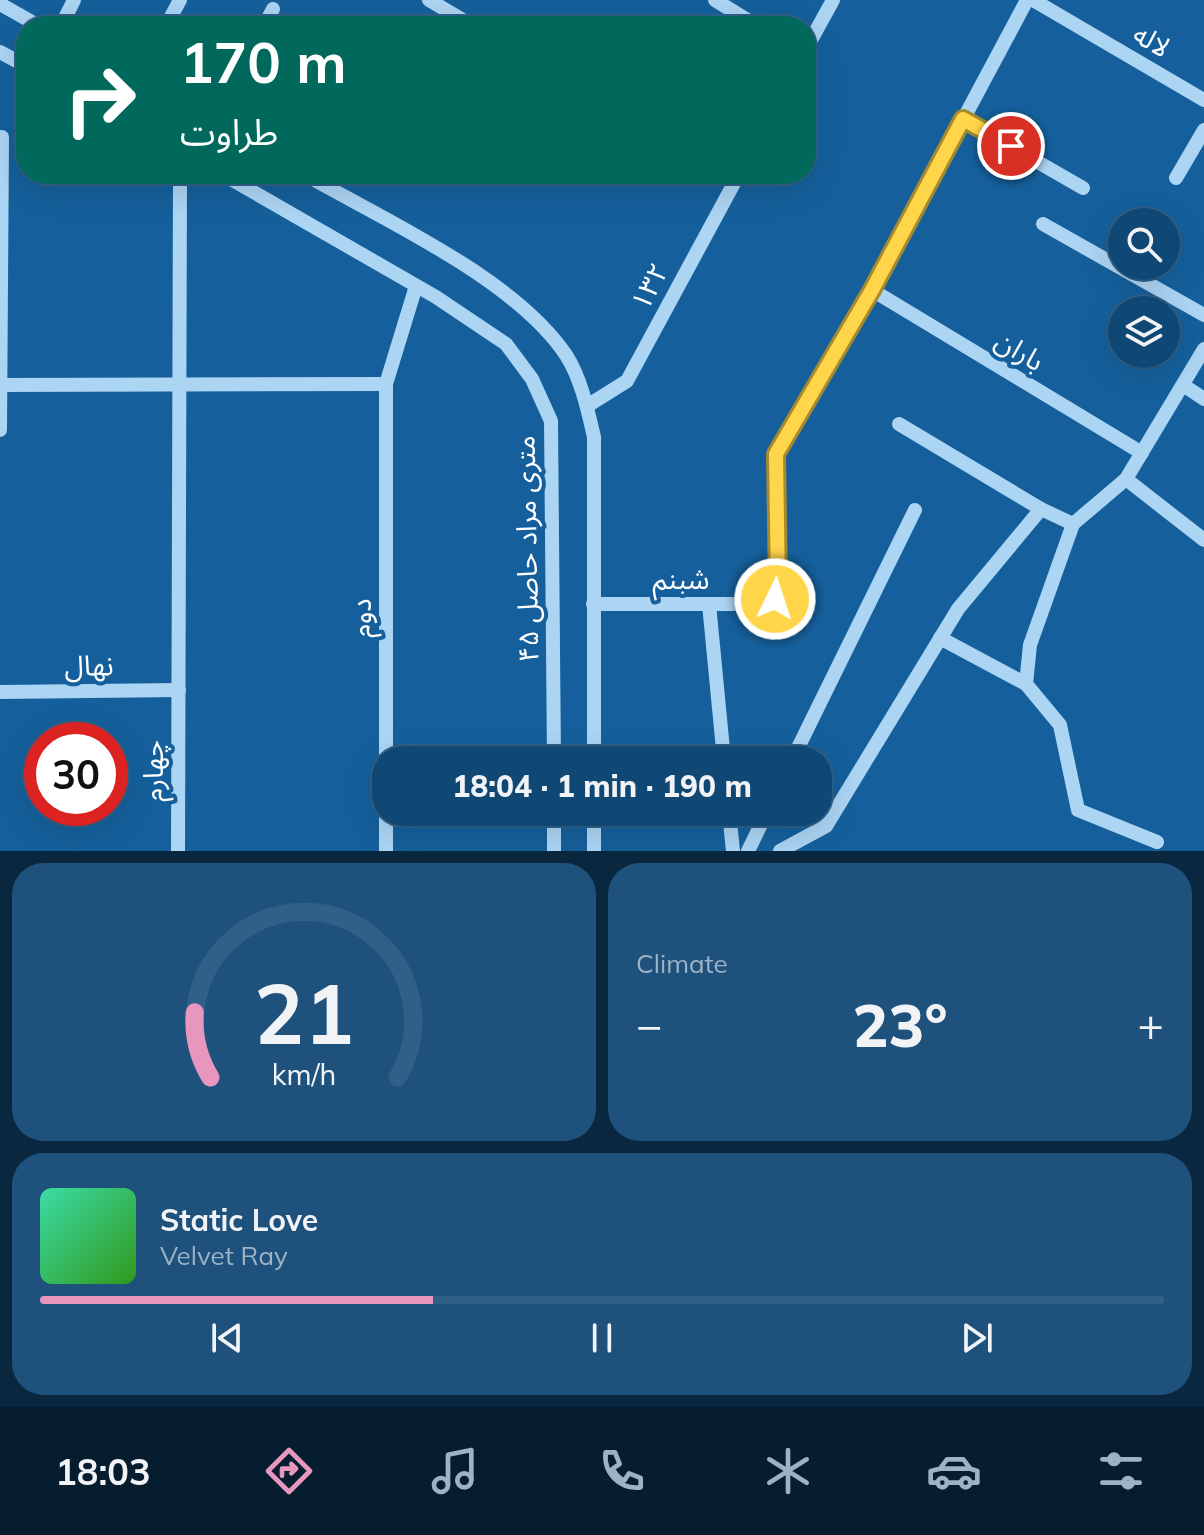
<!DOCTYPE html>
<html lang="en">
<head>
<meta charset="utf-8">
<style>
	body { margin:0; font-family:Mulish,"Noto Sans Arabic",sans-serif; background:#1e527d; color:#f1f3f6; height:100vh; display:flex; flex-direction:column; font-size:30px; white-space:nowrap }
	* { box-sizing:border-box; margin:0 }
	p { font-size:26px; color:#9cb2c5 }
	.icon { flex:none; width:44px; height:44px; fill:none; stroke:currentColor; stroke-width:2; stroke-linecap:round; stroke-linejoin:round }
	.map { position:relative; height:851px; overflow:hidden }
	.sheet { display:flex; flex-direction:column; gap:12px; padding:12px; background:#092840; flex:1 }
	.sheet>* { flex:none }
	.banner { position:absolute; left:16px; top:16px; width:800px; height:168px; border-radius:32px; box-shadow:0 8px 32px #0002,0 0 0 2px #306087; background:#00695c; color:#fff; overflow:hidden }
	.fabs { position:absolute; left:1108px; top:208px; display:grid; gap:16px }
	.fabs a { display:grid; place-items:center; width:72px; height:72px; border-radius:50%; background:#104875; box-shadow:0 8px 32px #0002,0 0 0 2px #306087; font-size:40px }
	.speed { position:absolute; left:24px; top:722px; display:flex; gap:16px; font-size:40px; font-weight:700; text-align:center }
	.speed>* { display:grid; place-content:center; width:104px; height:104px; border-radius:50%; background:#104875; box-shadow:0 8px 32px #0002,0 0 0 2px #306087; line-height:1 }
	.speed .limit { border:12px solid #d22; background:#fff; color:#111 }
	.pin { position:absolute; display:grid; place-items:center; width:68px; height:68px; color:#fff; margin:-34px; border:4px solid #fff; border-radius:50%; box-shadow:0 2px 8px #0007 }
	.me { position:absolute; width:88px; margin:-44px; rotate:4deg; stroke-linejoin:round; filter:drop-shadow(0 0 6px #0008) }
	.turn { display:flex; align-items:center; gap:28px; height:168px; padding:0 32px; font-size:36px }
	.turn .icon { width:104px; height:104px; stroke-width:2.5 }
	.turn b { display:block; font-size:56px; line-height:68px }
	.big { font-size:60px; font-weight:800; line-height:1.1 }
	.sheet .card { flex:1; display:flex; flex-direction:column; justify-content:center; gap:12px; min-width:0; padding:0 28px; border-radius:32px; background:#1e527d }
	.sheet .dial { align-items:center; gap:0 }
	.dial svg { height:208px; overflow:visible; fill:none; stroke:#306087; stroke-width:7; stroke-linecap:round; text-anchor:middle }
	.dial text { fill:#f1f3f6; stroke:none }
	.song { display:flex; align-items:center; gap:24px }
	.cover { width:96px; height:96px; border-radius:12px; background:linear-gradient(135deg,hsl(160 70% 55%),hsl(110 70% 35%)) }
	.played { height:8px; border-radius:4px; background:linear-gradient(90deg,#e797bd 35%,#306087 35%) }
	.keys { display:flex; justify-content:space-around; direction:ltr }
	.heat { display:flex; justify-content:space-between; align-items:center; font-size:44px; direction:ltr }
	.sheet .tiles { flex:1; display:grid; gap:12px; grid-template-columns:1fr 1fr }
	.card:last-child { grid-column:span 2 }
	.trip { position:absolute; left:372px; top:746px; width:460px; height:80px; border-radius:32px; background:#104875; box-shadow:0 8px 32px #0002,0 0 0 2px #306087; font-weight:800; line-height:80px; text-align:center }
	.dock { display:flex; height:128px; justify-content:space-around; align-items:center; background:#061d2f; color:#9cb2c5 }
	.dock .icon { width:56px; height:56px }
	.dock .current { color:#e797bd }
	.dock b { font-size:36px; color:#f1f3f6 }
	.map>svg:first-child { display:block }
</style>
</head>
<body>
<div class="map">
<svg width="1204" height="851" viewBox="0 0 1204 851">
	<rect width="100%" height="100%" fill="#15609c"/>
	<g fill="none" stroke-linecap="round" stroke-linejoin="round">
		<!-- minor -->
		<g stroke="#acd4f3" stroke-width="14">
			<path d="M429 0 473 26"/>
			<path d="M715 0 757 26"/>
			<path d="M1033 0 1204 100"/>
			<path d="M0 4 39 26"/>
			<path d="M61 26 74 0"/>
			<path d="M166 26 180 0"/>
			<path d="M264 26 273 9"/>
			<path d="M806 49 833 0"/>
			<path d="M0 52 26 66"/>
			<path d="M963 119 1083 188"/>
			<path d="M222 174 436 297 506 344 532 379 551 421 554 760"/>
			<path d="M304 174C384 220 514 278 566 355 581 378 588 411 594 437V760"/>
			<path d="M1176 178 1204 130"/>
			<path d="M1043 224 1204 315"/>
			<path d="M872 290 1142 453"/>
			<path d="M1204 349 1126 479 1204 540"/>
			<path d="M0 385 386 384"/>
			<path d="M1183 385 1204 399"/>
			<path d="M587 406 627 381 739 174"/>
			<path d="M899 424 1041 509"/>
			<path d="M0 430 2 137"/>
			<path d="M1073 524 1030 645 1026 684 1060 725 1078 810 1157 842"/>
			<path d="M593 604H766L775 599 778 590 776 454 872 290 1027 0"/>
			<path d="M709 604 724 760"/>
			<path d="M940 638 1026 684"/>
			<path d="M0 692 179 690"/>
			<path d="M792 760 915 510"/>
			<path d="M554 812V851"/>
			<path d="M594 812V851"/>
			<path d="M729 812 733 851"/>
			<path d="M178 851 180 174"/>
			<path d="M386 851V384L416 286"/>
			<path d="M748 851 767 812"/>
			<path d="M780 851 826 826 958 609 1041 509 1073 524 1126 479"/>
		</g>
	</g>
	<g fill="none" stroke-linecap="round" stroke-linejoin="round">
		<defs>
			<path id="route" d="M775 599 778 590 776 454 872 290 963 119 1011 146"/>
		</defs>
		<!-- route casing -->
		<use href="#route" stroke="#a68a30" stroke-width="20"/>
		<!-- route -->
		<use href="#route" stroke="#ffd54a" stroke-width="14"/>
	</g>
	<g text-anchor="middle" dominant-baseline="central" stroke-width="8" stroke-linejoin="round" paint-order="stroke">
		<!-- street labels -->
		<g font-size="28" fill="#fff" stroke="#15609c">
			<text transform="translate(1152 40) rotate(30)">لاله</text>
			<text transform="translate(649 286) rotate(-62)">۱۳۲</text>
			<text transform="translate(1020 350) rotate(31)">باران</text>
			<text transform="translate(526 549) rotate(-91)">۴۵ متری مراد حاصل</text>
			<text x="681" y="578">شبنم</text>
			<text transform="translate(360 618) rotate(-90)">دوم</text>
			<text transform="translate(89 665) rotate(-1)">نهال</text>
			<text transform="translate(152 771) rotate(-90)">چهارم</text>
		</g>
	</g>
</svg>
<div class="fabs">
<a><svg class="icon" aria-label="search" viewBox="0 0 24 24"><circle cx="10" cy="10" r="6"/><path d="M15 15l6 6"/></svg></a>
<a><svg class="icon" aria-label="layers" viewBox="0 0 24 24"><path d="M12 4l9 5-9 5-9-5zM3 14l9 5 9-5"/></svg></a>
</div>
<div class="speed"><div class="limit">30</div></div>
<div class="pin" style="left:1011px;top:146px;background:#d93025"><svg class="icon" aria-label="arrive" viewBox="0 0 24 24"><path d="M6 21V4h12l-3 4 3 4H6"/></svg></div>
<svg class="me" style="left:775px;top:599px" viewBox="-20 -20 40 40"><circle r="17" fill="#ffd54a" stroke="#fff" stroke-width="3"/><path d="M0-11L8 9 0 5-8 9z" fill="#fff"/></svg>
<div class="trip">18:04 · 1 min · 190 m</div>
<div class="banner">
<div class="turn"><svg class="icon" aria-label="right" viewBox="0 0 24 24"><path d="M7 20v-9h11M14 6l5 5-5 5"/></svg><div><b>170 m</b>طراوت</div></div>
</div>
</div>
<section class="sheet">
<div class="tiles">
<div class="card dial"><svg viewBox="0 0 100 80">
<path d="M14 69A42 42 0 1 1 86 69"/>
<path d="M14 69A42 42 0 0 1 8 44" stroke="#e797bd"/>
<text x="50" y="56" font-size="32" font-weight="700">21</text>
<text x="50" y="72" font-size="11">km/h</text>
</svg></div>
<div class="card"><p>Climate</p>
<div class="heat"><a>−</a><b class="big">23°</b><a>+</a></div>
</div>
<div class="card">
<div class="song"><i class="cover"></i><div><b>Static Love</b><p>Velvet Ray</p></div></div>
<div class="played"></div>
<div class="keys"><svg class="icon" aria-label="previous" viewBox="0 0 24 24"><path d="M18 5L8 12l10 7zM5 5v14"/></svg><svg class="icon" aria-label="pause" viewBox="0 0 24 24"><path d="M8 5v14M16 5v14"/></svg><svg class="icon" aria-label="next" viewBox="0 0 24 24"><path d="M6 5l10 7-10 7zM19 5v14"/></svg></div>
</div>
</div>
</section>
<nav class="dock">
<b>18:03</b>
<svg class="icon current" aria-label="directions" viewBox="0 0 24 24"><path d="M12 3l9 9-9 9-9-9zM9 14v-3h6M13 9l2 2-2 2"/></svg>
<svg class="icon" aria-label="music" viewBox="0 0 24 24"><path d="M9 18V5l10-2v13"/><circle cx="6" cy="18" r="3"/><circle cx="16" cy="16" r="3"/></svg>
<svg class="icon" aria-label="phone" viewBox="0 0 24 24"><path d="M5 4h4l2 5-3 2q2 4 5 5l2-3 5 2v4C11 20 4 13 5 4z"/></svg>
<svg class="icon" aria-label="climate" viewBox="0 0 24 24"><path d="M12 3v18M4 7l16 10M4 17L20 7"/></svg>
<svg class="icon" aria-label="car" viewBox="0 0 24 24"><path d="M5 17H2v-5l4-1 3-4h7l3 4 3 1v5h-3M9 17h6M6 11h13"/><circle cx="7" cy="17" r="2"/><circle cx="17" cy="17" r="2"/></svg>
<svg class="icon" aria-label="filters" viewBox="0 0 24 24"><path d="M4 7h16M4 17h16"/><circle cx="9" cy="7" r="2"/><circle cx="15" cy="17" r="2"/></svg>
</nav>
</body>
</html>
